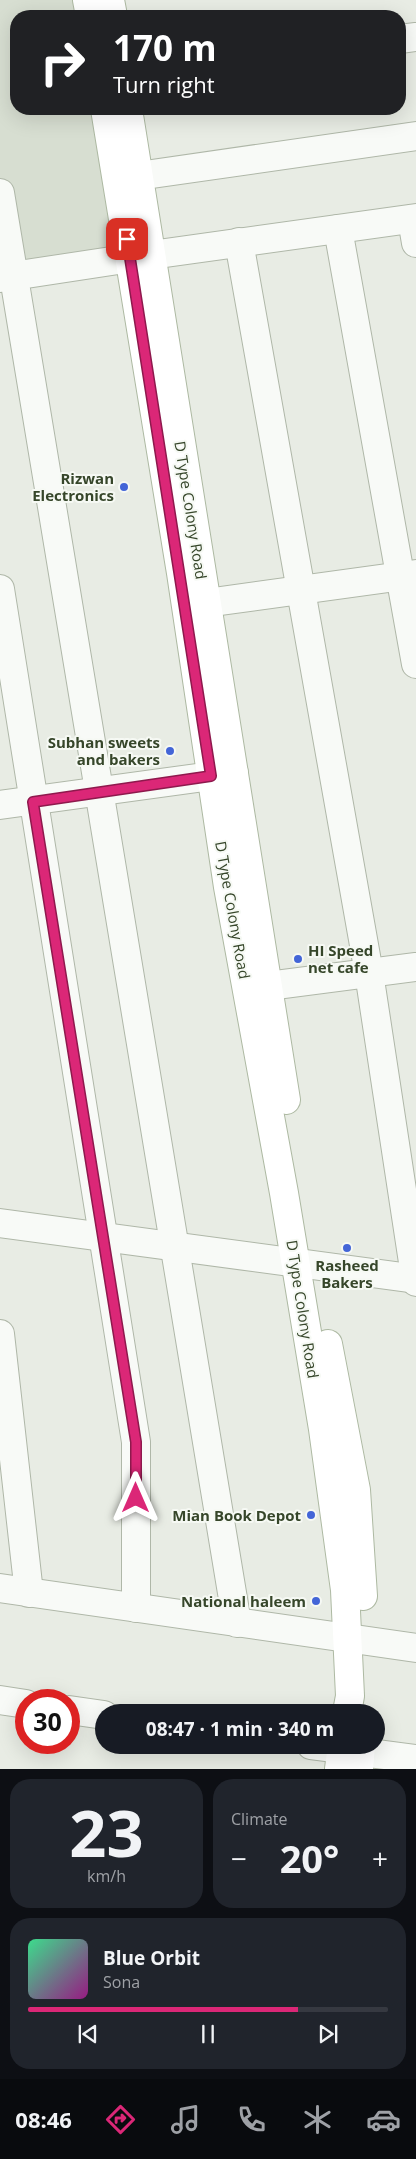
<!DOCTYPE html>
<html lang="en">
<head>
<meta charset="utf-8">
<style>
	body { margin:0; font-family:"Open Sans",sans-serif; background:#20242c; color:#f1f3f6; height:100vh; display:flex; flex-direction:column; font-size:19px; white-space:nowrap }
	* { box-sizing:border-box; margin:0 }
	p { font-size:16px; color:#9ea1a6 }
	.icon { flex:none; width:28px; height:28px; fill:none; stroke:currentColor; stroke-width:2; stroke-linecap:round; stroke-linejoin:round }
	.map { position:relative; height:1769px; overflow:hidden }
	.panel { display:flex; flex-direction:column; gap:10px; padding:10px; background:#0d0f14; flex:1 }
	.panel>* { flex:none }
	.hud { position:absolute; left:10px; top:10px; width:396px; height:105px; border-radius:20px; box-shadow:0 5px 20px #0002; background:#202124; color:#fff; overflow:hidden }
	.speed { position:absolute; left:15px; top:1689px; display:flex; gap:10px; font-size:25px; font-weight:700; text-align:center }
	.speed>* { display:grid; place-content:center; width:65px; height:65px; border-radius:50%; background:#171b24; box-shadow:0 5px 20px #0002; line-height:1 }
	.speed .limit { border:8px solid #d22; background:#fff; color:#111 }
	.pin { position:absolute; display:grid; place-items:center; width:42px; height:42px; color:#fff; margin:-21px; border-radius:10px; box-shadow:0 2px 8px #0006 }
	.me { position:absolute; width:55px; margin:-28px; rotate:0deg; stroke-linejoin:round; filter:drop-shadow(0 0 4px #0008) }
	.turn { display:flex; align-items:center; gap:18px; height:105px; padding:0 20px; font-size:22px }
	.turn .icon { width:65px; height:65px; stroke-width:2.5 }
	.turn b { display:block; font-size:35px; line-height:42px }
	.big { font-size:38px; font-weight:700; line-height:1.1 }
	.panel .card { flex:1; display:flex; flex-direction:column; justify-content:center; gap:8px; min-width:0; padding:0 18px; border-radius:20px; background:#20242c }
	.panel .dial { align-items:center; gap:0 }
	.dial b { font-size:65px; line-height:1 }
	.song { display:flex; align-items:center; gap:15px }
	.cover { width:60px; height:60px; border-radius:8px; background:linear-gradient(135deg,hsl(150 70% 55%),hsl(310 70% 35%)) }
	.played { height:5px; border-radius:2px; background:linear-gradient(90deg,#db2777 75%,#363941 75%) }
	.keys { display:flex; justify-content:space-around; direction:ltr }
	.heat { display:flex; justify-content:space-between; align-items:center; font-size:28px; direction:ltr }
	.panel .tiles { flex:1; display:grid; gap:10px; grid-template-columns:1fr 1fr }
	.card:last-child { grid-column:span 2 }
	.trip { position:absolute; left:95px; top:1704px; width:290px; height:50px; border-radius:25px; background:#171b24; box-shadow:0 5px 20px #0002; font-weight:700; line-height:50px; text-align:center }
	.tab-bar { display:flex; height:80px; justify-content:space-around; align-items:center; background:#090b0e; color:#9ea1a6 }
	.tab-bar .icon { width:35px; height:35px }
	.tab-bar .on { color:#db2777 }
	.tab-bar b { font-size:22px; color:#f1f3f6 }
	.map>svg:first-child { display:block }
</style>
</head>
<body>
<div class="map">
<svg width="416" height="1769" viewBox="0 0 416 1769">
	<rect width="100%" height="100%" fill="#e8ece4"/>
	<!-- built -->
	<path fill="#d7ded1" d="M0 0H110L112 16H16V109H127L151 255 0 278Z"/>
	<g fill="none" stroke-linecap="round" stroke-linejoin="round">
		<defs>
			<g id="minor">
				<path d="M400 39 416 37"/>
				<path d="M138 176 416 136"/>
				<path d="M0 193 237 1623"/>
				<path d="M412 219 416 243"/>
				<path d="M338 229 416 664"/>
				<path d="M239 242 369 973 416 1282"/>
				<path d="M0 278 151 255 416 218"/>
				<path d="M0 589 136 1442V1608"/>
				<path d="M206 603 416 574"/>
				<path d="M0 805 234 773"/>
				<path d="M268 986 416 967"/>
				<path d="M0 1223 416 1279"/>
				<path d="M0 1334 29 1593"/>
				<path d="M0 1588 416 1648"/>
				<path d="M0 1700 26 1704"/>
				<path d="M69 1710 104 1715"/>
				<path d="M311 1745 342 1749"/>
				<path d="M361 1752 416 1759"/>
			</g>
			<g id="major">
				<path d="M87 0 90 16"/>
				<path d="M110 0 113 16"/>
				<path d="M105 109 181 573 228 887 284 1193 323 1429 345 1590 350 1696 347 1712"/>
				<path d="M128 109 286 1100"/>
				<path d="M328 1344 356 1490 363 1596"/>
				<path d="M339 1769 342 1745"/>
				<path d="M359 1769 361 1745"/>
			</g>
		</defs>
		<!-- minor casing -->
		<use href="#minor" stroke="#afb7a8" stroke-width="30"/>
		<!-- major casing -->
		<use href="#major" stroke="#adb9a2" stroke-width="30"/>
		<!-- minor -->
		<use href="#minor" stroke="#f8faf7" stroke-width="28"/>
		<!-- major -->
		<use href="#major" stroke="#fff" stroke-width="28"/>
	</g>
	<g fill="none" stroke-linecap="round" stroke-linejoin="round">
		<defs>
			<path id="route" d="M127 239 211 776 33 802 136 1442V1498"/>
		</defs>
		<!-- route casing -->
		<use href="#route" stroke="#8e194d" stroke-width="12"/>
		<!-- route -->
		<use href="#route" stroke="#db2777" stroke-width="9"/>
	</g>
	<!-- markers -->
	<g fill="#4365d7" stroke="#f6f9f4" stroke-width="2">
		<circle cx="124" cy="487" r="5"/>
		<circle cx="170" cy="751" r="5"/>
		<circle cx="298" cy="959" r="5"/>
		<circle cx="347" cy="1248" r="5"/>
		<circle cx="311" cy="1515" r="5"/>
		<circle cx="316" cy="1601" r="5"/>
	</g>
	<g text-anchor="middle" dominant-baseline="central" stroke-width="4" stroke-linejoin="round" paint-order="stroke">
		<!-- poi labels -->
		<g font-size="15" font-weight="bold" fill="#36462a" stroke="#f6f9f4" text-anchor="end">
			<text x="114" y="478">Rizwan<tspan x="114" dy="17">Electronics</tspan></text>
			<text x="160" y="742">Subhan sweets<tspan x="160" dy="17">and bakers</tspan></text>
			<text x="308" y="950" text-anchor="start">HI Speed<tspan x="308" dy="17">net cafe</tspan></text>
			<text x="347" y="1265" text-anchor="middle">Rasheed<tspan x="347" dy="17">Bakers</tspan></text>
			<text x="301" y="1515">Mian Book Depot</text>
			<text x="306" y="1601">National haleem</text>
		</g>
		<!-- street labels -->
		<g font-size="15" fill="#36462a" stroke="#f6f9f4">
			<text transform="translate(191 510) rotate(81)">D Type Colony Road</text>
			<text transform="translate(233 910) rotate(80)">D Type Colony Road</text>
			<text transform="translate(303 1309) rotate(81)">D Type Colony Road</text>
		</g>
	</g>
</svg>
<div class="speed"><div class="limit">30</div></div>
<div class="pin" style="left:127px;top:239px;background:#d93025"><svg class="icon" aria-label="arrive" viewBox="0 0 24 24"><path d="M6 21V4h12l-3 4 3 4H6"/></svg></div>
<svg class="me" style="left:136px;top:1498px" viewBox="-20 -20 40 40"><path d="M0-17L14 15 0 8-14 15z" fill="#db2777" stroke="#fff" stroke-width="4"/></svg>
<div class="trip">08:47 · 1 min · 340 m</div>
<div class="hud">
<div class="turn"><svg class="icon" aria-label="right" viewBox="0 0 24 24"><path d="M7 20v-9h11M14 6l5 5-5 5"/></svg><div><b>170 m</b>Turn right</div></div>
</div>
</div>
<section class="panel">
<div class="tiles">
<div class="card dial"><b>23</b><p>km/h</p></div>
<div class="card"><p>Climate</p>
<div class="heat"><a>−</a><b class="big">20°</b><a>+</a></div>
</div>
<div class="card">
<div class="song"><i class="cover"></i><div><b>Blue Orbit</b><p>Sona</p></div></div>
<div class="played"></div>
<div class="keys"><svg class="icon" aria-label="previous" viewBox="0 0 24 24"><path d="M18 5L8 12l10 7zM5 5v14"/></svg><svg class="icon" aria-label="pause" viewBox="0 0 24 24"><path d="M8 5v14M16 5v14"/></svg><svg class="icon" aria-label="next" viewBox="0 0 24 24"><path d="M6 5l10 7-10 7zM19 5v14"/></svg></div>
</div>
</div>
</section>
<nav class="tab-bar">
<b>08:46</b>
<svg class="icon on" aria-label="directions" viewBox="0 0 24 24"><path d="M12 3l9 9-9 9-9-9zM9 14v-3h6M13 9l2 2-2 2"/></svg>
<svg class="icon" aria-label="music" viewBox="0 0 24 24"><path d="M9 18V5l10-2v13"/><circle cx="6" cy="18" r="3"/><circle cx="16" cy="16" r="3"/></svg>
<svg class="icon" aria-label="phone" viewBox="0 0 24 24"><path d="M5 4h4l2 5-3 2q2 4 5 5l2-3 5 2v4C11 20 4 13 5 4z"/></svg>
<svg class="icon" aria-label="climate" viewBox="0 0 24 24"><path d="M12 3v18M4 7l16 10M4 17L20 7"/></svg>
<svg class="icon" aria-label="car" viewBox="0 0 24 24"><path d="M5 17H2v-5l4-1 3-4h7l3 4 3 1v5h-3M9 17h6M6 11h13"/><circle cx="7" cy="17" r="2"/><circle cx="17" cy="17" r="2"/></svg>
</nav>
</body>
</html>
